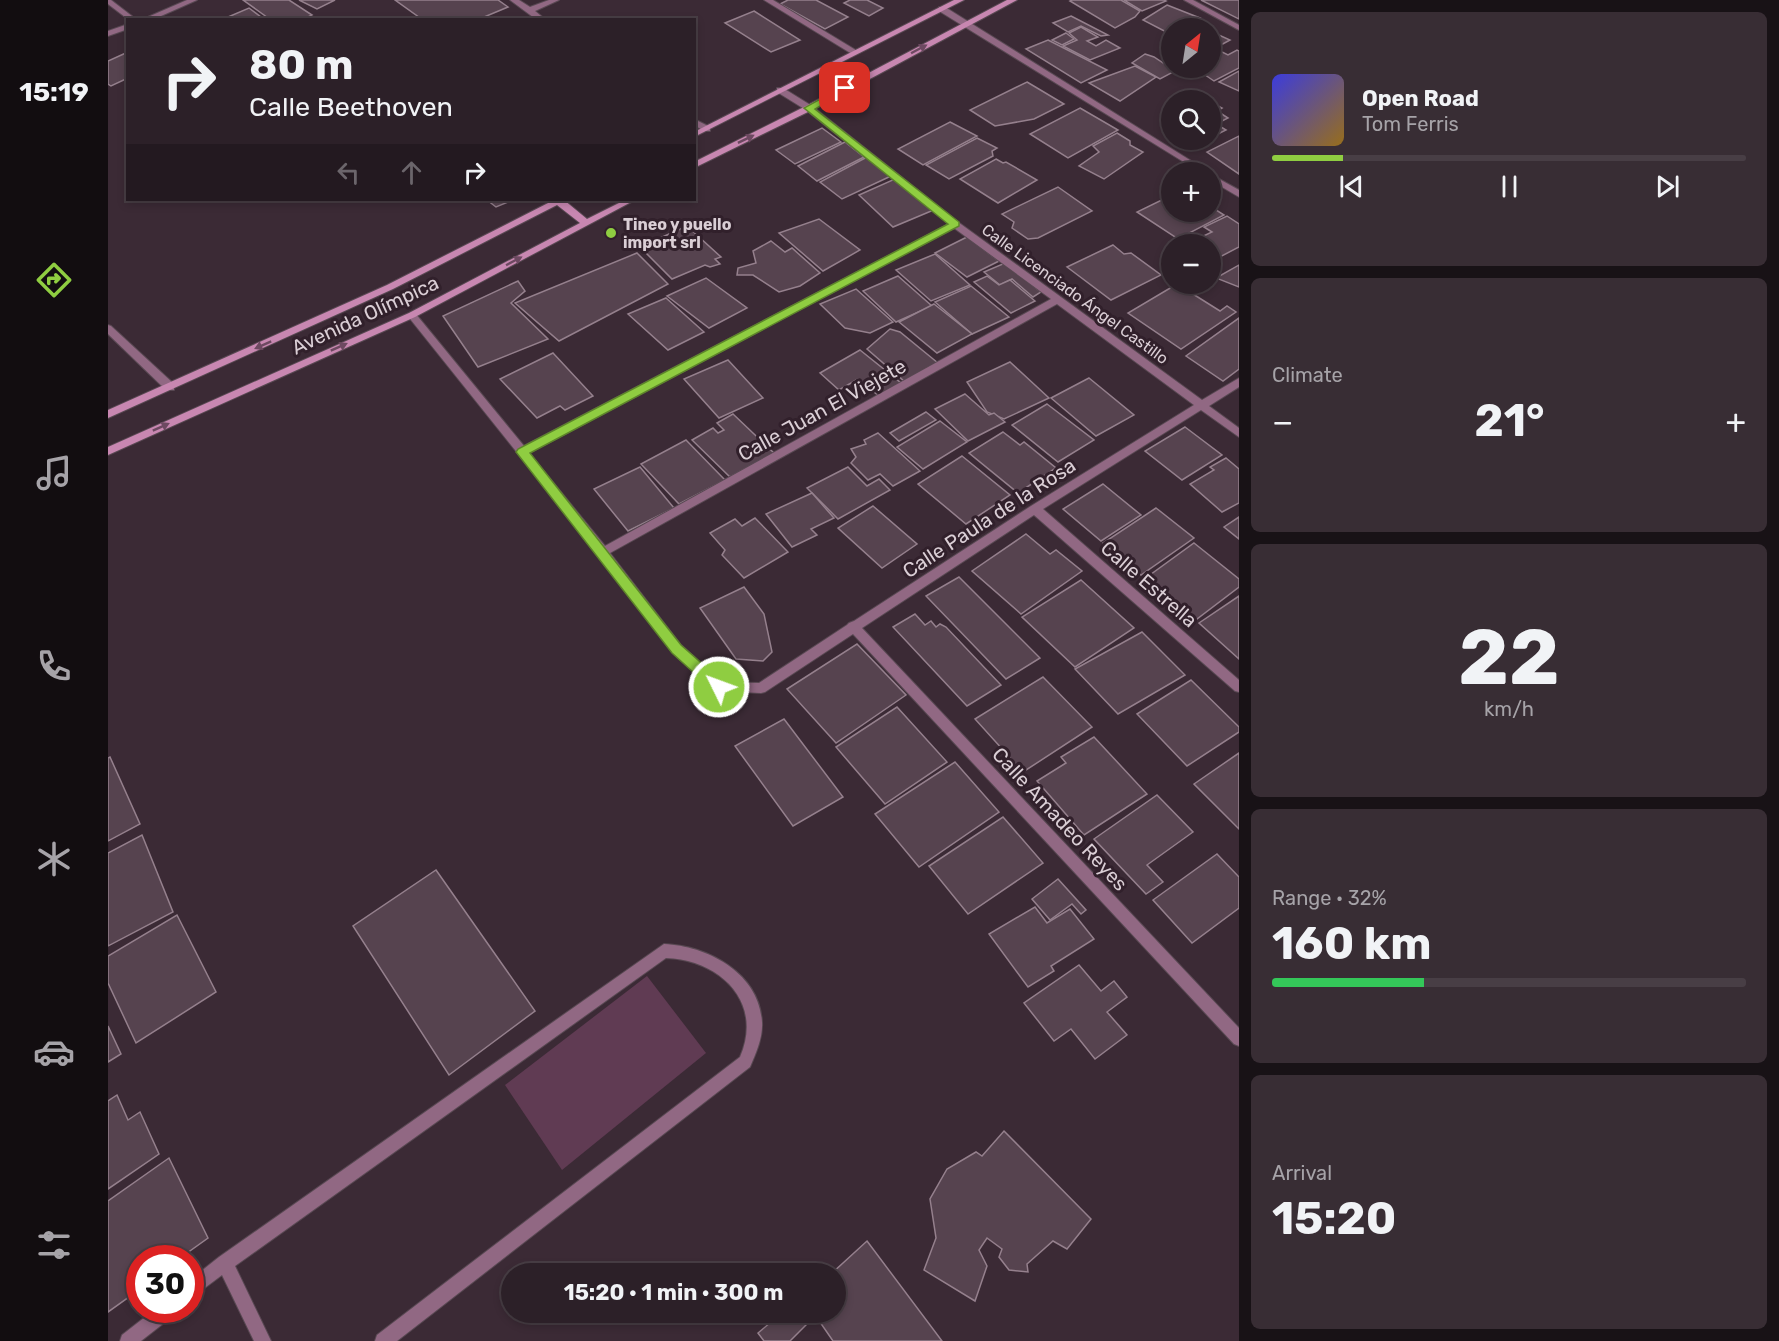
<!DOCTYPE html>
<html lang="en">
<head>
<meta charset="utf-8">
<style>
	body { margin:0; font-family:Rubik,sans-serif; background:#382d34; color:#f1f3f6; height:100vh; display:flex; flex-direction:column; font-size:22px; white-space:nowrap }
	* { box-sizing:border-box; margin:0 }
	p { font-size:20px; color:#a6a3a8 }
	.icon { flex:none; width:33px; height:33px; fill:none; stroke:currentColor; stroke-width:2; stroke-linecap:round; stroke-linejoin:round }
	.map { position:relative; flex:1; overflow:hidden }
	.side { display:flex; flex-direction:column; gap:12px; padding:12px; background:#181216; width:540px }
	.side>* { flex:none }
	.hud { position:absolute; left:18px; top:18px; width:570px; height:183px; border-radius:0px; box-shadow:0 3px 9px #0003,0 0 0 2px #483e45; background:#2c2028; color:#f1f3f6; overflow:hidden }
	.needle { width:39px; rotate:30deg }
	.buttons { position:absolute; left:1053px; top:18px; display:grid; gap:12px }
	.buttons a { display:grid; place-items:center; width:60px; height:60px; border-radius:50%; background:#2c2028; box-shadow:0 3px 9px #0003,0 0 0 2px #483e45; font-size:30px }
	.speed { position:absolute; left:18px; top:1245px; display:flex; gap:12px; font-size:30px; font-weight:700; text-align:center }
	.speed>* { display:grid; place-content:center; width:78px; height:78px; border-radius:50%; background:#2c2028; box-shadow:0 3px 9px #0003,0 0 0 2px #483e45; line-height:1 }
	.speed .limit { border:9px solid #d22; background:#fff; color:#111 }
	.pin { position:absolute; display:grid; place-items:center; width:51px; height:51px; color:#fff; margin:-26px; border-radius:12px; box-shadow:0 3px 9px #0006 }
	.me { position:absolute; width:66px; margin:-33px; rotate:312deg; stroke-linejoin:round; filter:drop-shadow(0 0 4px #0008) }
	.turn { display:flex; align-items:center; gap:21px; height:126px; padding:0 24px; font-size:27px }
	.turn .icon { width:78px; height:78px; stroke-width:2.5 }
	.turn b { display:block; font-size:42px; line-height:51px }
	.lanes { display:flex; align-items:center; height:57px; padding:0 24px; background:#0003; justify-content:center; gap:30px; direction:ltr }
	.lanes .off { opacity:.35 }
	.big { font-size:45px; font-weight:700; line-height:1.1 }
	.side .widget { flex:1; display:flex; flex-direction:column; justify-content:center; gap:9px; min-width:0; padding:0 21px; border-radius:9px; background:#382d34 }
	.side .dial { align-items:center; gap:0 }
	.dial b { font-size:78px; line-height:1 }
	.song { display:flex; align-items:center; gap:18px }
	.cover { width:72px; height:72px; border-radius:9px; background:linear-gradient(135deg,hsl(240 70% 55%),hsl(40 70% 35%)) }
	.played { height:6px; border-radius:3px; background:linear-gradient(90deg,#8fcd41 15%,#483e45 15%) }
	.keys { display:flex; justify-content:space-around; direction:ltr }
	.heat { display:flex; justify-content:space-between; align-items:center; font-size:33px; direction:ltr }
	.charge { height:9px; border-radius:4px; background:linear-gradient(90deg,#34c759 32%,#483e45 0) }
	.trip { position:absolute; left:393px; top:1263px; width:345px; height:60px; border-radius:30px; background:#2c2028; box-shadow:0 3px 9px #0003,0 0 0 2px #483e45; font-weight:700; line-height:60px; text-align:center }
	main { display:flex; flex:1; min-height:0 }
	.dock { display:flex; flex-direction:column; width:108px; justify-content:space-around; align-items:center; background:#120d10; color:#a6a3a8 }
	.dock .icon { width:42px; height:42px }
	.dock .on { color:#8fcd41 }
	.dock b { font-size:27px; color:#f1f3f6 }
	.map>svg:first-child { display:block }
</style>
</head>
<body>
<main>
<nav class="dock">
<b>15:19</b>
<svg class="icon on" aria-label="directions" viewBox="0 0 24 24"><path d="M12 3l9 9-9 9-9-9zM9 14v-3h6M13 9l2 2-2 2"/></svg>
<svg class="icon" aria-label="music" viewBox="0 0 24 24"><path d="M9 18V5l10-2v13"/><circle cx="6" cy="18" r="3"/><circle cx="16" cy="16" r="3"/></svg>
<svg class="icon" aria-label="phone" viewBox="0 0 24 24"><path d="M5 4h4l2 5-3 2q2 4 5 5l2-3 5 2v4C11 20 4 13 5 4z"/></svg>
<svg class="icon" aria-label="climate" viewBox="0 0 24 24"><path d="M12 3v18M4 7l16 10M4 17L20 7"/></svg>
<svg class="icon" aria-label="car" viewBox="0 0 24 24"><path d="M5 17H2v-5l4-1 3-4h7l3 4 3 1v5h-3M9 17h6M6 11h13"/><circle cx="7" cy="17" r="2"/><circle cx="17" cy="17" r="2"/></svg>
<svg class="icon" aria-label="filters" viewBox="0 0 24 24"><path d="M4 7h16M4 17h16"/><circle cx="9" cy="7" r="2"/><circle cx="15" cy="17" r="2"/></svg>
</nav>
<div class="map">
<svg width="1131" height="1341" viewBox="0 0 1131 1341">
	<rect width="100%" height="100%" fill="#3b2a35"/>
	<!-- green -->
	<path fill="#603b53" d="M539 976 598 1053 454 1170 397 1085Z"/>
	<!-- building -->
	<g fill="#56434f" stroke="#95808d" stroke-width="1.5">
		<path d="M135 0H181L204 15 194 20H163Z"/>
		<path d="M191 0H227L209 9Z"/>
		<path d="M287 0H390L400 7 369 20H315Z"/>
		<path d="M680 0H708L740 17 717 29 672 4Z"/>
		<path d="M742 0H759L775 8 761 16 736 3Z"/>
		<path d="M964 0H1013L1032 11 1027 17 1007 28 962 1Z"/>
		<path d="M1016 0H1056L1058 1 1034 11Z"/>
		<path d="M1093 0H1131V19Z"/>
		<path d="M1059 5 1092 18 1077 28H1064V35L1035 20Z"/>
		<path d="M141 8 157 20H113Z"/>
		<path d="M646 11 692 40 663 52 617 23Z"/>
		<path d="M963 16 1000 35 993 36 973 26 960 32 945 23Z"/>
		<path d="M973 27 990 37 979 41 988 46 998 40 1012 48 982 60 955 46 969 40 961 33Z"/>
		<path d="M1102 31 1122 40 1102 51Z"/>
		<path d="M958 33 966 39 954 45 944 40Z"/>
		<path d="M940 40 999 70 973 83 918 49Z"/>
		<path d="M1110 50 1120 55 1129 50 1131 51V68L1106 81 1087 68H1102V55Z"/>
		<path d="M20 52V78L3 86 0 84V61Z"/>
		<path d="M1037 54 1046 57 1067 71 1052 79 1024 63Z"/>
		<path d="M1027 66 1048 77 1012 101 981 83Z"/>
		<path d="M1131 71V91L1111 82Z"/>
		<path d="M919 82 956 104 926 119 887 126 862 110Z"/>
		<path d="M1102 102 1114 108 1109 111 1120 118 1108 124 1118 130 1102 138Z"/>
		<path d="M972 108 1010 130 960 158 922 134Z"/>
		<path d="M842 122 869 136 815 165 790 149Z"/>
		<path d="M714 128 733 142 687 164 668 150Z"/>
		<path d="M1009 133 1022 141V145L1035 152 996 179 971 166 991 152 985 146Z"/>
		<path d="M1131 136V174L1099 152Z"/>
		<path d="M869 138 889 148 884 151 885 156 841 179 818 165Z"/>
		<path d="M737 142 756 157 709 181 690 166Z"/>
		<path d="M759 157 783 176 734 199 712 182Z"/>
		<path d="M888 159 895 163 898 162 929 180 890 203 852 179Z"/>
		<path d="M789 178 828 209 785 227 751 195Z"/>
		<path d="M950 187 984 211 930 238 920 239 904 228 906 222 894 214Z"/>
		<path d="M1064 195V212H1102V206L1116 215 1070 239 1029 212Z"/>
		<path d="M379 200H405L388 207Z"/>
		<path d="M1119 216 1131 224V247L1106 260 1102 258V244L1081 243 1104 232 1096 227Z"/>
		<path d="M711 219 752 250 715 271 671 233Z"/>
		<path d="M579 226 613 257 607 259 612 264 602 267 597 265 564 279 532 247Z"/>
		<path d="M859 237 891 261 859 277 827 253Z"/>
		<path d="M663 241 677 252 684 248 712 273 692 286 671 292 645 275H629L630 268 648 263 645 251Z"/>
		<path d="M1005 245 1016 254 1023 253 1053 275 1003 300 959 267Z"/>
		<path d="M529 253 560 284 451 341 407 303Z"/>
		<path d="M827 254 862 285 823 301 788 270Z"/>
		<path d="M897 263 933 292 925 297 904 279 892 285 876 272Z"/>
		<path d="M1131 265V287L1108 278Z"/>
		<path d="M790 276 824 306 788 322 755 291Z"/>
		<path d="M879 276 891 285 902 280 927 301 903 313 866 282Z"/>
		<path d="M598 278 639 308 601 328 559 296Z"/>
		<path d="M410 281 417 291 403 303 440 339 370 367 335 316Z"/>
		<path d="M1069 284 1112 311 1119 306 1128 312 1073 349 1020 313Z"/>
		<path d="M863 286 901 317 864 334 827 302Z"/>
		<path d="M748 289 785 322 762 333 737 328 712 304Z"/>
		<path d="M558 298 596 332 560 350 520 314Z"/>
		<path d="M826 304 864 334 829 353 791 322Z"/>
		<path d="M1131 318V369L1115 381 1078 356Z"/>
		<path d="M782 329 792 332 830 363 796 381 759 349Z"/>
		<path d="M752 350 793 383 771 396 750 379 731 390 712 373Z"/>
		<path d="M445 353 485 396 457 410 452 406 429 418 392 379Z"/>
		<path d="M620 360 655 398 611 418 576 379Z"/>
		<path d="M902 362 941 398 896 419 879 412 859 382Z"/>
		<path d="M981 378 1026 415 988 436 943 398Z"/>
		<path d="M857 394 881 415 886 413 897 422 860 441 827 409Z"/>
		<path d="M939 404 986 440 950 462 904 425Z"/>
		<path d="M818 412 828 420 791 441 782 433Z"/>
		<path d="M625 414 666 453 622 477 584 440 605 428 610 433 616 430 609 423Z"/>
		<path d="M832 421 859 442 815 469 789 447Z"/>
		<path d="M1077 427 1114 455 1074 480 1037 451Z"/>
		<path d="M895 432 912 445 916 442 948 468 910 493 861 453Z"/>
		<path d="M770 433 812 471 785 486 772 474 760 480 743 463 748 457 743 449 758 444 756 440Z"/>
		<path d="M578 440 617 480 571 504 533 464Z"/>
		<path d="M854 456 902 495 858 524 810 484Z"/>
		<path d="M1118 458 1131 469V503L1114 512 1082 484 1106 470 1102 467Z"/>
		<path d="M532 467 566 508 520 531 486 489Z"/>
		<path d="M740 467 759 486 771 479 782 490 730 519 699 488Z"/>
		<path d="M995 484 1033 515 993 541 955 509Z"/>
		<path d="M704 493 726 518 703 529 709 535 684 547 658 514Z"/>
		<path d="M765 506 809 544 774 568 730 528Z"/>
		<path d="M1048 508 1086 538 1033 575 995 543Z"/>
		<path d="M1131 517V539L1116 527Z"/>
		<path d="M647 518 680 552 636 578 614 555 617 550 602 533 627 519 634 526Z"/>
		<path d="M918 534 942 554 948 550 974 571 913 614 864 571Z"/>
		<path d="M1086 543 1131 579V587L1085 622 1035 580Z"/>
		<path d="M851 577 932 658 898 679 818 596Z"/>
		<path d="M973 580 1026 628 967 667 914 617Z"/>
		<path d="M636 587 656 614 664 652 655 661 628 659 592 608Z"/>
		<path d="M1131 596V659L1091 623Z"/>
		<path d="M807 614 817 625 823 621 828 627 832 624 838 627 893 685 859 706 785 627Z"/>
		<path d="M1034 632 1077 675 1010 714 967 669Z"/>
		<path d="M749 644 798 695 728 743 679 689Z"/>
		<path d="M935 677 984 727 915 772 867 719Z"/>
		<path d="M1083 680 1131 727V732L1079 766 1029 714Z"/>
		<path d="M789 707 839 762 777 804 728 747Z"/>
		<path d="M676 719 735 797 685 826 627 746Z"/>
		<path d="M986 737 1039 794 976 835 929 781 958 763 953 757Z"/>
		<path d="M1131 753V829L1086 784Z"/>
		<path d="M2 757 32 824 0 841V758Z"/>
		<path d="M847 762 891 812 811 867 767 814Z"/>
		<path d="M1049 795 1085 832 1039 865 1055 882 1038 894 986 839Z"/>
		<path d="M895 817 935 863 860 914 821 866Z"/>
		<path d="M34 835 65 912 0 946V853Z"/>
		<path d="M1109 854 1131 877V908L1084 943 1045 900Z"/>
		<path d="M328 870 427 1011 341 1075 245 926Z"/>
		<path d="M950 879 978 910 973 914 964 904 942 920 924 899Z"/>
		<path d="M927 907 939 923 962 909 986 939 943 966 946 971 920 987 881 934Z"/>
		<path d="M69 915 108 992 28 1043 0 983V956Z"/>
		<path d="M971 965 993 991 1006 981 1019 997 999 1012 1019 1035 987 1059 963 1029 946 1041 916 1003Z"/>
		<path d="M0 1026 13 1054 0 1062Z"/>
		<path d="M9 1095 20 1120 32 1112 51 1154 0 1189V1101Z"/>
		<path d="M896 1131 983 1219 959 1249 945 1241 919 1264 920 1272 901 1270 891 1257 894 1249 879 1238 871 1250 879 1266 867 1301 816 1270 828 1238 822 1199 839 1169 868 1152 874 1156Z"/>
		<path d="M61 1158 100 1238 72 1258H32V1289L0 1312V1201Z"/>
		<path d="M759 1241 834 1341H725L705 1312H728V1274H723Z"/>
		<path d="M675 1312H693L701 1322 682 1341H656L650 1333Z"/>
	</g>
	<g fill="none" stroke-linecap="round" stroke-linejoin="round">
		<defs>
			<g id="service">
				<path d="M402 0H411L422 7 441 0H451L427 11 438 20H429Z"/>
				<path d="M586 119 602 127V131H596L586 125Z"/>
			</g>
			<g id="minor">
				<path d="M0 0H3L29 20H21L0 4Z"/>
				<path d="M79 0H89L44 20H33Z"/>
				<path d="M656 0H665L751 52 744 54Z"/>
				<path d="M1076 0H1085L1131 25V30Z"/>
				<path d="M831 7H837L1101 172H1092L831 11Z"/>
				<path d="M20 24V29L0 36V31Z"/>
				<path d="M669 88H675L704 106 850 222 1094 400 1131 378V387L1101 406 1131 428V437L1093 410 935 509 1131 680V692L1127 691 926 515 754 628 1131 1028V1046L1126 1044 745 634 657 692 653 693 607 691 565 653 491 555 299 315 304 312 307 313 416 446 841 224 698 110 669 92ZM846 228 943 299 497 546 421 453ZM949 304 1086 405 923 506 746 621 741 623 739 625 651 683 614 682 573 645 502 553Z"/>
				<path d="M1102 174 1131 190V197L1102 180Z"/>
				<path d="M0 325 3 326 66 384V390H58L0 334Z"/>
				<path d="M556 944C600 946 651 973 654 1022 655 1038 648 1053 642 1067L289 1341H267L269 1335 632 1057C656 1002 612 960 558 958L127 1266 163 1341H146L114 1275 82 1299V1280L111 1257Z"/>
				<path d="M46 1310H67L65 1316 33 1341H12L14 1335Z"/>
			</g>
			<g id="secondary">
				<path d="M846 0H856L586 137V132Z"/>
				<path d="M899 0H909L704 110 586 168V162L698 106Z"/>
				<path d="M446 200H456L479 219 517 200H527L307 317 0 455V447L301 313 472 223 449 205 285 289 0 418V410L279 285Z"/>
			</g>
		</defs>
		<!-- service casing -->
		<use href="#service" stroke="#584852" stroke-width="2"/>
		<!-- minor casing -->
		<use href="#minor" stroke="#584852" stroke-width="2"/>
		<!-- secondary casing -->
		<use href="#secondary" stroke="#584852" stroke-width="2"/>
		<!-- service -->
		<use href="#service" fill="#916883" fill-rule="evenodd"/>
		<!-- minor -->
		<use href="#minor" fill="#916883" fill-rule="evenodd"/>
		<!-- secondary -->
		<use href="#secondary" fill="#c887b1" fill-rule="evenodd"/>
	</g>
	<!-- one-way arrows -->
	<defs><path id="oneway-solid" d="M-6-.8H1V-3.2L6.5 0L1 3.2V.8H-6Z" transform="scale(1.5)"/></defs>
	<g fill="#6d4961">
		<use href="#oneway-solid" transform="translate(811 49) rotate(-28)"/>
		<use href="#oneway-solid" transform="translate(638 139) rotate(-26)"/>
		<use href="#oneway-solid" transform="translate(406 261) rotate(-28)"/>
		<use href="#oneway-solid" transform="translate(155 345) rotate(156)"/>
		<use href="#oneway-solid" transform="translate(231 347) rotate(-24)"/>
		<use href="#oneway-solid" transform="translate(53 427) rotate(-24)"/>
	</g>
	<!-- route -->
	<path fill="#8fcd41" stroke="#5d852a" stroke-width="1.5" d="M734 87 742 88 707 109 851 222V226L422 453 573 645 616 683 618 687 616 691H606L564 653 408 452 410 449 840 224 696 108Z"/>
	<!-- markers -->
	<circle fill="#8fcd41" stroke="#31202b" stroke-width="2" cx="503" cy="233" r="6"/>
	<g text-anchor="middle" dominant-baseline="central" stroke-width="6" stroke-linejoin="round" paint-order="stroke">
		<!-- far-poi labels -->
		<g font-size="16" font-weight="bold" fill="#daced5" stroke="#31202b" text-anchor="start">
			<text x="515" y="224">Tineo y puello<tspan x="515" dy="18">import srl</tspan></text>
		</g>
		<!-- far-street labels -->
		<g font-size="16" fill="#daced5" stroke="#31202b">
			<text transform="translate(967 294) rotate(36)">Calle Licenciado Ángel Castillo</text>
		</g>
		<!-- street labels -->
		<g font-size="20" fill="#daced5" stroke="#31202b">
			<text transform="translate(257 315) rotate(-25)">Avenida Olímpica</text>
			<text transform="translate(714 410) rotate(-29)">Calle Juan El Viejete</text>
			<text transform="translate(881 518) rotate(-33)">Calle Paula de la Rosa</text>
			<text transform="translate(1041 584) rotate(41)">Calle Estrella</text>
			<text transform="translate(952 819) rotate(47)">Calle Amadeo Reyes</text>
		</g>
	</g>
</svg>
<div class="buttons">
<a><svg class="needle" viewBox="-14 -14 28 28"><path d="M0-13l5 13h-10z" fill="#e53935"/><path d="M0 13l5-13h-10z" fill="#a6a3a8"/></svg></a>
<a><svg class="icon" aria-label="search" viewBox="0 0 24 24"><circle cx="10" cy="10" r="6"/><path d="M15 15l6 6"/></svg></a>
<a>+</a>
<a>−</a>
</div>
<div class="speed"><div class="limit">30</div></div>
<div class="pin" style="left:737px;top:88px;background:#d93025"><svg class="icon" aria-label="arrive" viewBox="0 0 24 24"><path d="M6 21V4h12l-3 4 3 4H6"/></svg></div>
<svg class="me" style="left:611px;top:687px" viewBox="-20 -20 40 40"><circle r="17" fill="#8fcd41" stroke="#fff" stroke-width="3"/><path d="M0-11L8 9 0 5-8 9z" fill="#fff"/></svg>
<div class="trip">15:20 · 1 min · 300 m</div>
<div class="hud">
<div class="turn"><svg class="icon" aria-label="right" viewBox="0 0 24 24"><path d="M7 20v-9h11M14 6l5 5-5 5"/></svg><div><b>80 m</b>Calle Beethoven</div></div>
<div class="lanes"><svg class="icon off" aria-label="left" viewBox="0 0 24 24"><path d="M17 20v-9H6M10 6l-5 5 5 5"/></svg><svg class="icon off" aria-label="ahead" viewBox="0 0 24 24"><path d="M12 20V5M6 11l6-6 6 6"/></svg><svg class="icon" aria-label="right" viewBox="0 0 24 24"><path d="M7 20v-9h11M14 6l5 5-5 5"/></svg></div>
</div>
</div>
<section class="side">
<div class="widget">
<div class="song"><i class="cover"></i><div><b>Open Road</b><p>Tom Ferris</p></div></div>
<div class="played"></div>
<div class="keys"><svg class="icon" aria-label="previous" viewBox="0 0 24 24"><path d="M18 5L8 12l10 7zM5 5v14"/></svg><svg class="icon" aria-label="pause" viewBox="0 0 24 24"><path d="M8 5v14M16 5v14"/></svg><svg class="icon" aria-label="next" viewBox="0 0 24 24"><path d="M6 5l10 7-10 7zM19 5v14"/></svg></div>
</div>
<div class="widget"><p>Climate</p>
<div class="heat"><a>−</a><b class="big">21°</b><a>+</a></div>
</div>
<div class="widget dial"><b>22</b><p>km/h</p></div>
<div class="widget"><p>Range · 32%</p><b class="big">160 km</b><div class="charge"></div></div>
<div class="widget"><p>Arrival</p><b class="big">15:20</b></div>
</section>
</main>
</body>
</html>
